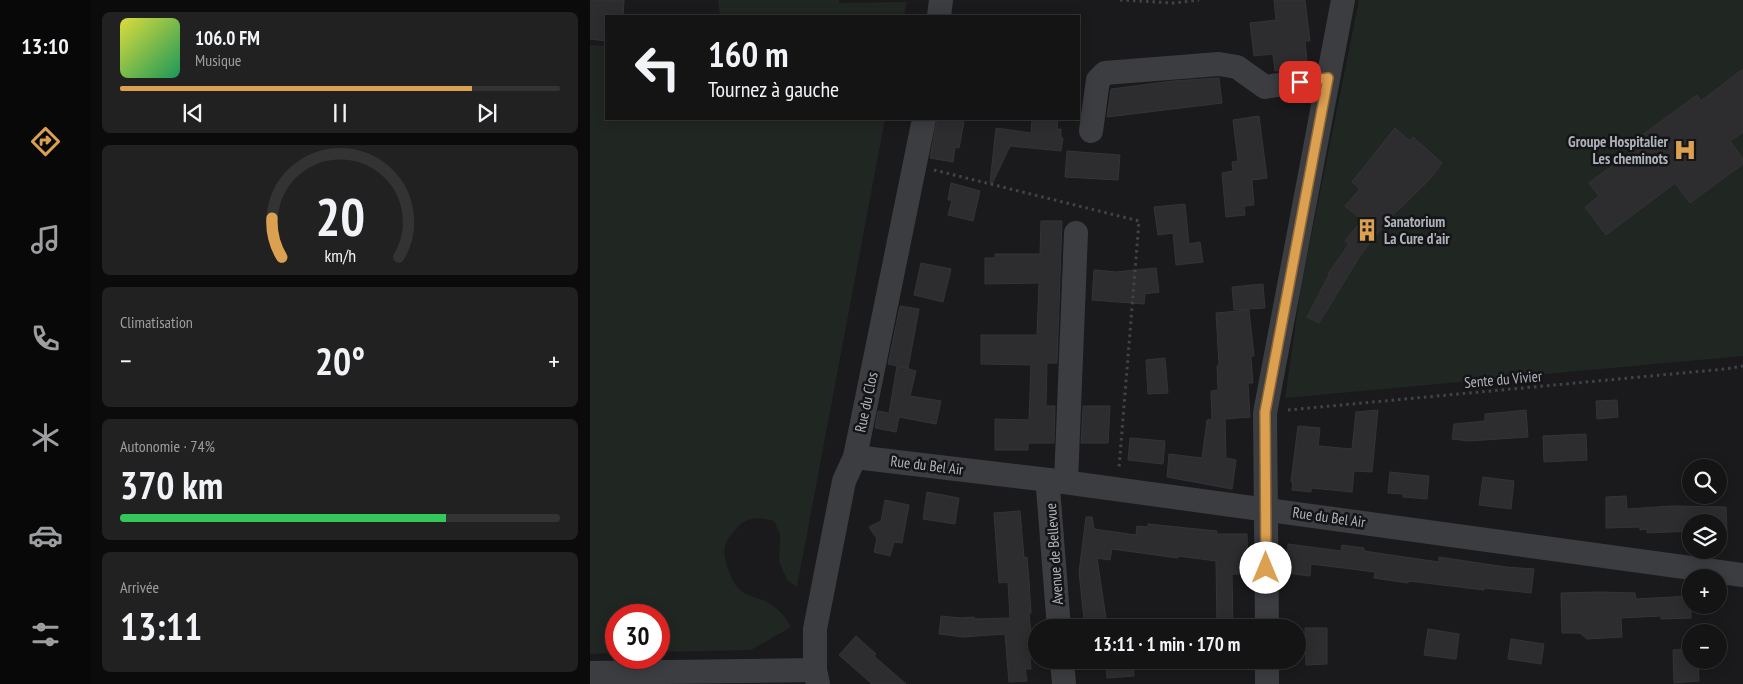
<!DOCTYPE html>
<html lang="fr">
<head>
<meta charset="utf-8">
<style>
	body { margin:0; font-family:"PT Sans Narrow",sans-serif; background:#212122; color:#f1f3f6; height:100vh; display:flex; flex-direction:column; font-size:19px; white-space:nowrap }
	* { box-sizing:border-box; margin:0 }
	p { font-size:16px; color:#9d9ea0 }
	.icon { flex:none; width:28px; height:28px; fill:none; stroke:currentColor; stroke-width:2; stroke-linecap:round; stroke-linejoin:round }
	.map { position:relative; flex:1; overflow:hidden }
	.sheet { display:flex; flex-direction:column; gap:12px; padding:12px; background:#0b0b0c; width:500px }
	.sheet>* { flex:none }
	.banner { position:absolute; left:15px; top:15px; width:475px; height:105px; border-radius:0px; box-shadow:0 2px 12px #0003,0 0 0 1px #333334; background:#141415; color:#f1f3f6; overflow:hidden }
	.tools { position:absolute; left:1092px; top:459px; display:grid; gap:10px }
	.tools a { display:grid; place-items:center; width:45px; height:45px; border-radius:50%; background:#141415; box-shadow:0 2px 12px #0003,0 0 0 1px #333334; font-size:25px }
	.speed { position:absolute; left:15px; top:604px; display:flex; gap:10px; font-size:25px; font-weight:700; text-align:center }
	.speed>* { display:grid; place-content:center; width:65px; height:65px; border-radius:50%; background:#141415; box-shadow:0 2px 12px #0003,0 0 0 1px #333334; line-height:1 }
	.speed .limit { border:8px solid #d22; background:#fff; color:#111 }
	.pin { position:absolute; display:grid; place-items:center; width:42px; height:42px; color:#fff; margin:-21px; border-radius:10px; box-shadow:0 2px 8px #0006 }
	.me { position:absolute; width:55px; margin:-28px; rotate:0deg; stroke-linejoin:round; filter:drop-shadow(0 0 4px #0008) }
	.turn { display:flex; align-items:center; gap:18px; height:105px; padding:0 20px; font-size:22px }
	.turn .icon { width:65px; height:65px; stroke-width:2.5 }
	.turn b { display:block; font-size:35px; line-height:42px }
	.big { font-size:38px; font-weight:800; line-height:1.1 }
	.sheet .tile { flex:1; display:flex; flex-direction:column; justify-content:center; gap:8px; min-width:0; padding:0 18px; border-radius:8px; background:#212122 }
	.sheet .dial { align-items:center; gap:0 }
	.dial svg { height:130px; overflow:visible; fill:none; stroke:#333334; stroke-width:7; stroke-linecap:round; text-anchor:middle }
	.dial text { fill:#f1f3f6; stroke:none }
	.song { display:flex; align-items:center; gap:15px }
	.cover { width:60px; height:60px; border-radius:8px; background:linear-gradient(135deg,hsl(60 70% 55%),hsl(150 70% 35%)) }
	.played { height:5px; border-radius:2px; background:linear-gradient(90deg,#dca051 80%,#333334 80%) }
	.keys { display:flex; justify-content:space-around; direction:ltr }
	.heat { display:flex; justify-content:space-between; align-items:center; font-size:28px; direction:ltr }
	.charge { height:8px; border-radius:4px; background:linear-gradient(90deg,#34c759 74%,#333334 0) }
	.trip { position:absolute; left:438px; top:619px; width:278px; height:50px; border-radius:25px; background:#141415; box-shadow:0 2px 12px #0003,0 0 0 1px #333334; font-weight:800; line-height:50px; text-align:center }
	main { display:flex; flex:1; min-height:0 }
	.dock { display:flex; flex-direction:column; width:90px; justify-content:space-around; align-items:center; background:#080808; color:#9d9ea0 }
	.dock .icon { width:35px; height:35px }
	.dock .current { color:#dca051 }
	.dock b { font-size:22px; color:#f1f3f6 }
	.map>svg:first-child { display:block }
</style>
</head>
<body>
<main>
<nav class="dock">
<b>13:10</b>
<svg class="icon current" aria-label="directions" viewBox="0 0 24 24"><path d="M12 3l9 9-9 9-9-9zM9 14v-3h6M13 9l2 2-2 2"/></svg>
<svg class="icon" aria-label="music" viewBox="0 0 24 24"><path d="M9 18V5l10-2v13"/><circle cx="6" cy="18" r="3"/><circle cx="16" cy="16" r="3"/></svg>
<svg class="icon" aria-label="phone" viewBox="0 0 24 24"><path d="M5 4h4l2 5-3 2q2 4 5 5l2-3 5 2v4C11 20 4 13 5 4z"/></svg>
<svg class="icon" aria-label="climate" viewBox="0 0 24 24"><path d="M12 3v18M4 7l16 10M4 17L20 7"/></svg>
<svg class="icon" aria-label="car" viewBox="0 0 24 24"><path d="M5 17H2v-5l4-1 3-4h7l3 4 3 1v5h-3M9 17h6M6 11h13"/><circle cx="7" cy="17" r="2"/><circle cx="17" cy="17" r="2"/></svg>
<svg class="icon" aria-label="filters" viewBox="0 0 24 24"><path d="M4 7h16M4 17h16"/><circle cx="9" cy="7" r="2"/><circle cx="15" cy="17" r="2"/></svg>
</nav>
<section class="sheet">
<div class="tile">
<div class="song"><i class="cover"></i><div><b>106.0 FM</b><p>Musique</p></div></div>
<div class="played"></div>
<div class="keys"><svg class="icon" aria-label="previous" viewBox="0 0 24 24"><path d="M18 5L8 12l10 7zM5 5v14"/></svg><svg class="icon" aria-label="pause" viewBox="0 0 24 24"><path d="M8 5v14M16 5v14"/></svg><svg class="icon" aria-label="next" viewBox="0 0 24 24"><path d="M6 5l10 7-10 7zM19 5v14"/></svg></div>
</div>
<div class="tile dial"><svg viewBox="0 0 100 80">
<path d="M14 69A42 42 0 1 1 86 69"/>
<path d="M14 69A42 42 0 0 1 8 45" stroke="#dca051"/>
<text x="50" y="56" font-size="32" font-weight="700">20</text>
<text x="50" y="72" font-size="11">km/h</text>
</svg></div>
<div class="tile"><p>Climatisation</p>
<div class="heat"><a>−</a><b class="big">20°</b><a>+</a></div>
</div>
<div class="tile"><p>Autonomie · 74%</p><b class="big">370 km</b><div class="charge"></div></div>
<div class="tile"><p>Arrivée</p><b class="big">13:11</b></div>
</section>
<div class="map">
<svg width="1153" height="684" viewBox="0 0 1153 684">
	<rect width="100%" height="100%" fill="#1a1a1c"/>
	<!-- green -->
	<g fill="#202621">
		<path d="M128 0H249V3L317 2 314 16H130Z"/>
		<path d="M768 0H1153V356L695 398 711 287 768 5Z"/>
		<path d="M0 45 16 46V119H295L207 587 197 580 189 561 190 534 184 521C174 518 160 516 151 524 144 531 138 537 135 546 132 556 141 582 149 589 157 597 168 597 177 602 188 608 195 616 201 627L161 650 69 652V615H26V653L0 654Z"/>
	</g>
	<!-- building -->
	<g fill="#2d2d30" stroke="#343437">
		<path d="M0 0H34L33 16H16V41L0 39Z"/>
		<path d="M684 0H715L720 41H715L717 61 712 62V68L685 71 683 54 664 56 660 23 686 20Z"/>
		<path d="M1153 69V132L1140 141 1153 159V164L1100 203 1085 183 1016 235 995 207 1009 196 999 183 1055 141 1051 136 1107 95 1111 101Z"/>
		<path d="M629 78 632 103 517 117 521 89 583 81Z"/>
		<path d="M669 116 677 178 662 180 664 205 654 206 655 215 636 217 632 173 643 171 642 162 648 161 643 120Z"/>
		<path d="M347 119 374 122 369 148 365 147 363 162 340 158Z"/>
		<path d="M442 119 468 120 467 129H471V138H473L471 151 420 146 402 184 400 183 406 128 441 133Z"/>
		<path d="M805 128 820 141 823 137 852 163 840 179 801 217 771 254 729 323 717 317 739 275 738 274 759 244 755 241 772 220 755 206 770 189 762 182Z"/>
		<path d="M477 151 530 155 528 180 475 177Z"/>
		<path d="M361 183 390 191 383 221 358 215 362 200H358Z"/>
		<path d="M595 204 599 244 610 242 613 262 586 265 583 233 568 235 564 207Z"/>
		<path d="M451 221H472L467 363H457L456 406H465L464 443H438V450H405V419L439 420 441 365 391 364V335H447L449 283 395 284V258H405V254H450Z"/>
		<path d="M331 263 361 269 353 302 324 295Z"/>
		<path d="M566 268 569 292 555 294 554 304 502 300 504 270 526 272Z"/>
		<path d="M673 284 675 308 644 310 642 287Z"/>
		<path d="M310 306 329 309 318 368 309 366 326 371 320 396 351 401 346 424 309 417 306 432 285 428 288 411 299 413 307 366 298 364Z"/>
		<path d="M659 310 664 356H661L663 383H658L660 417 635 419 636 458 646 460 642 489 577 477 579 454 612 458 617 420 622 419 621 391 628 390 627 366 629 365 626 313Z"/>
		<path d="M575 358 578 393 558 394 556 360Z"/>
		<path d="M1027 400 1028 417 1007 419 1006 401Z"/>
		<path d="M493 406H520L518 443H491Z"/>
		<path d="M788 410 782 472 764 471 762 492 721 488V492L702 490 703 482H701L708 426 730 428 728 446 762 449 766 412Z"/>
		<path d="M936 410 938 437 879 441 862 439 864 424 895 421V414Z"/>
		<path d="M996 434 997 460 954 462 953 436Z"/>
		<path d="M540 438 575 441 573 464 538 460Z"/>
		<path d="M800 472 839 476 837 499 813 497V494L798 493Z"/>
		<path d="M893 477 924 481 921 509 889 505Z"/>
		<path d="M337 492 369 498 365 524 333 519Z"/>
		<path d="M1036 496 1037 509 1082 506 1136 507 1137 531H1129V522H1101V531L1057 533V529L1050 530V527L1016 528V497Z"/>
		<path d="M295 500 319 505 312 543 304 542 300 556 284 552 287 539 279 527 291 521Z"/>
		<path d="M430 511 434 558 437 557 439 580 441 613 439 614 442 642H439L441 669H435L437 681 419 682 415 634 373 637 349 634 351 616 371 618 384 617 385 619 420 618 418 582 409 583 404 513Z"/>
		<path d="M496 517H502L504 529 546 535 547 526 558 527V524L627 531 626 534H657L658 574H642L643 628H627L626 561 588 556V558L522 549 520 560 507 558 517 625 495 628 489 572Z"/>
		<path d="M698 544 751 551 752 545 774 548V551L849 562V557L916 567 944 569 941 593 894 588V590L819 581 818 583 784 578 785 572 721 564 720 576 696 573Z"/>
		<path d="M1010 592 1045 593 1046 599 1101 596V618L1071 619V616L1031 618 1032 637 997 639 990 633H972L971 593Z"/>
		<path d="M715 628H737V664L716 665Z"/>
		<path d="M838 629 869 634 866 659 834 655Z"/>
		<path d="M266 636 286 654 284 656 316 684H282L249 655Z"/>
		<path d="M921 639 954 644 951 664 918 659Z"/>
		<path d="M1101 649V660H1108L1109 681 1084 683 1083 650Z"/>
		<path d="M519 660H543L544 676 517 678 516 663H519Z"/>
	</g>
	<g fill="none" stroke-linecap="round" stroke-linejoin="round">
		<!-- path -->
		<g stroke="#414447" stroke-width="3" stroke-dasharray="2.5 4" stroke-linecap="butt">
			<path d="M530 0 584 3 609 0"/>
			<path d="M344 170 549 221 529 468"/>
			<path d="M698 410 1135 369 1153 366"/>
		</g>
		<!-- minor -->
		<g stroke="#3b3d40" stroke-width="24">
			<path d="M349 16 351 0"/>
			<path d="M696 84 738 78"/>
			<path d="M501 131 508 80 515 73 629 64 647 67 675 87 688 85"/>
			<path d="M265 457 459 480 1153 575"/>
			<path d="M459 480 458 488 469 628"/>
			<path d="M476 482 486 233"/>
			<path d="M677 628 675 413 753 0"/>
			<path d="M472 660 474 684"/>
			<path d="M677 660V684"/>
			<path d="M0 673 225 670"/>
			<path d="M228 684 225 670V629L254 481 265 457 334 119"/>
		</g>
	</g>
	<g fill="none" stroke-linecap="round" stroke-linejoin="round">
		<defs>
			<path id="route" d="M676 568 675 412 738 78 710 82"/>
		</defs>
		<!-- route casing -->
		<use href="#route" stroke="#8f6835" stroke-width="12"/>
		<!-- route -->
		<use href="#route" stroke="#dca051" stroke-width="9"/>
	</g>
	<!-- icons -->
	<defs>
		<symbol id="hospital-bare" viewBox="-9 -9 18 18"><path d="M-5-5h3v3.5h4V-5h3V5h-3V1.5h-4V5h-3Z" fill="#dca051" stroke="#151517" stroke-width="2.5" paint-order="stroke"/></symbol>
		<symbol id="building-bare" viewBox="-9 -9 18 18"><path d="M-4-6H4V6H1V3H-1V6H-4ZM-2.5-4.3h1.7v1.8h-1.7ZM.8-4.3h1.7v1.8H.8ZM-2.5-1h1.7V.8h-1.7ZM.8-1h1.7V.8H.8Z" fill="#dca051" stroke="#151517" stroke-width="2.5" paint-order="stroke"/></symbol>
	</defs>
	<g fill-rule="evenodd">
		<use href="#hospital-bare" x="1079" y="134" width="32" height="32"/>
		<use href="#building-bare" x="761" y="214" width="32" height="32"/>
	</g>
	<g text-anchor="middle" dominant-baseline="central" stroke-width="5" stroke-linejoin="round" paint-order="stroke">
		<!-- poi labels -->
		<g font-size="15" font-weight="bold" fill="#aeb3ba" stroke="#151517" text-anchor="end">
			<text x="1078" y="141">Groupe Hospitalier<tspan x="1078" dy="17">Les cheminots</tspan></text>
			<text x="794" y="221" text-anchor="start">Sanatorium<tspan x="794" dy="17">La Cure d'air</tspan></text>
		</g>
		<!-- street labels -->
		<g font-size="15" fill="#aeb3ba" stroke="#151517">
			<text transform="translate(913 379) rotate(-5)">Sente du Vivier</text>
			<text transform="translate(276 402) rotate(-78)">Rue du Clos</text>
			<text transform="translate(337 465) rotate(7)">Rue du Bel Air</text>
			<text transform="translate(739 517) rotate(8)">Rue du Bel Air</text>
			<text transform="translate(464 554) rotate(-94)">Avenue de Bellevue</text>
		</g>
	</g>
</svg>
<div class="tools">
<a><svg class="icon" aria-label="search" viewBox="0 0 24 24"><circle cx="10" cy="10" r="6"/><path d="M15 15l6 6"/></svg></a>
<a><svg class="icon" aria-label="layers" viewBox="0 0 24 24"><path d="M12 4l9 5-9 5-9-5zM3 14l9 5 9-5"/></svg></a>
<a>+</a>
<a>−</a>
</div>
<div class="speed"><div class="limit">30</div></div>
<div class="pin" style="left:710px;top:82px;background:#d93025"><svg class="icon" aria-label="arrive" viewBox="0 0 24 24"><path d="M6 21V4h12l-3 4 3 4H6"/></svg></div>
<svg class="me" style="left:676px;top:568px" viewBox="-20 -20 40 40"><circle r="19" fill="#fff"/><path d="M0-13L10 11 0 6-10 11z" fill="#dca051"/></svg>
<div class="trip">13:11 · 1 min · 170 m</div>
<div class="banner">
<div class="turn"><svg class="icon" aria-label="left" viewBox="0 0 24 24"><path d="M17 20v-9H6M10 6l-5 5 5 5"/></svg><div><b>160 m</b>Tournez à gauche</div></div>
</div>
</div>
</main>
</body>
</html>
